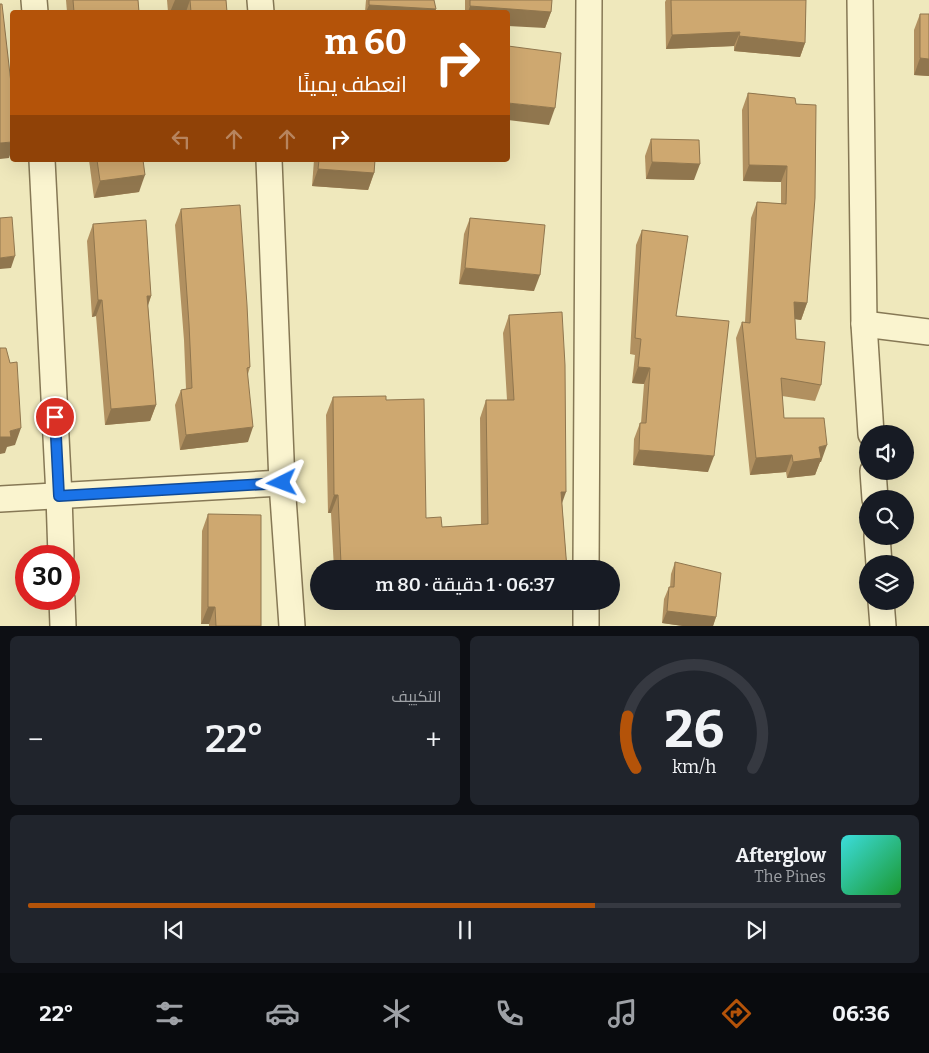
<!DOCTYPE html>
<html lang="ar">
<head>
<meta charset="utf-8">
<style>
	body { margin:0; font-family:Bitter,Cairo,serif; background:#20242c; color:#f1f3f6; direction:rtl; height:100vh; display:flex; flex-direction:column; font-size:19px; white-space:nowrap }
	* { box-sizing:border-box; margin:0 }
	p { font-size:16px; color:#9ea1a6 }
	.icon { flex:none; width:28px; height:28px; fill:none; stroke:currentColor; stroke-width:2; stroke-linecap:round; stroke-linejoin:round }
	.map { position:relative; height:626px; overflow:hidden; direction:ltr }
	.panel { display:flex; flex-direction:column; gap:10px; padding:10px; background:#0d0f14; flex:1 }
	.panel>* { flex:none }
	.hud { position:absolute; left:10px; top:10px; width:500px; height:152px; border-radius:5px; box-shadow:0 5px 20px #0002; direction:rtl; background:#b45309; color:#fff; overflow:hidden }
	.tools { position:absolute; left:859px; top:425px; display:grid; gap:10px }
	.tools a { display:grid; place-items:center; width:55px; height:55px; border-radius:50%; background:#171b24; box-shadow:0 5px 20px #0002; font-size:25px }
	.speed { position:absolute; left:15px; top:545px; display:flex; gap:10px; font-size:25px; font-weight:700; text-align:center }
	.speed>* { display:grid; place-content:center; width:65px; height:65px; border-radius:50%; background:#171b24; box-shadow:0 5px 20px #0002; line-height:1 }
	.speed .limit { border:8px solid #d22; background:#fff; color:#111 }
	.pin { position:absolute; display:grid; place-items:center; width:42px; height:42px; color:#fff; margin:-21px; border:2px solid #fff; border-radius:50%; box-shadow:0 1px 5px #0007 }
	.me { position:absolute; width:55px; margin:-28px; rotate:267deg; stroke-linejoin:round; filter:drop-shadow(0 0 4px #0008) }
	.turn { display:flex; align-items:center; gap:18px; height:105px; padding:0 20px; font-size:22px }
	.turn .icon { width:65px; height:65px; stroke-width:2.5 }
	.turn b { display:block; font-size:35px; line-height:42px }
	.lanes { display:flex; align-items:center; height:48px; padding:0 20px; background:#0003; justify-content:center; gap:25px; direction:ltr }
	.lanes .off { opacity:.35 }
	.big { font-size:38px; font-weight:600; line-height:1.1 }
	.panel .card { flex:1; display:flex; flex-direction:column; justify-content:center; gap:8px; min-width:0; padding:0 18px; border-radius:8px; background:#20242c }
	.panel .dial { align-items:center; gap:0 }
	.dial svg { height:130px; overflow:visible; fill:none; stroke:#363941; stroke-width:7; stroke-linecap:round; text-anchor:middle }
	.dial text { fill:#f1f3f6; stroke:none }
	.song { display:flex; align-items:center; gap:15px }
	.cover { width:60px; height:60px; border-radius:8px; background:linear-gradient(135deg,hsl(180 70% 55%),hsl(130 70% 35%)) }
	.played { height:5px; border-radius:2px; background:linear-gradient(90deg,#b45309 65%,#363941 65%) }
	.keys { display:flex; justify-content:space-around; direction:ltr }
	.heat { display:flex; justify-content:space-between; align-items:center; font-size:28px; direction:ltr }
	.panel .tiles { flex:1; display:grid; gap:10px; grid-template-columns:1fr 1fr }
	.card:last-child { grid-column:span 2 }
	.trip { position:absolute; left:310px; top:560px; width:310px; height:50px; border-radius:25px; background:#171b24; box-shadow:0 5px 20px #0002; font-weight:600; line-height:50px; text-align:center; direction:rtl }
	.dock { display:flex; height:80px; justify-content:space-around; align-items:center; background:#090b0e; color:#9ea1a6 }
	.dock .icon { width:35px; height:35px }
	.dock .selected { color:#b45309 }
	.dock b { font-size:22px; color:#f1f3f6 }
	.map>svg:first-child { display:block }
</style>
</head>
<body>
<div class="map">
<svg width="929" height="626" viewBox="0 0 929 626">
	<rect width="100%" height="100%" fill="#efe8bc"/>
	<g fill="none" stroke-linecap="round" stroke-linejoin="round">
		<defs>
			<g id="minor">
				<path d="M34 0 35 12"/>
				<path d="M260 0 261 12"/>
				<path d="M860 0 864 324 871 434"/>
				<path d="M42 160 59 496 61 556"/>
				<path d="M269 160 282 483 292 626"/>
				<path d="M864 324 929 332"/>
				<path d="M873 471 875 499"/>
				<path d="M0 499 282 483"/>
				<path d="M877 536 879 564"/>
				<path d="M586 569 589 0"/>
				<path d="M62 599 63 626"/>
				<path d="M881 601 883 626"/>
				<path d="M586 626V601"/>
			</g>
		</defs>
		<!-- minor casing -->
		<use href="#minor" stroke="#867855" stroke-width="28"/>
		<!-- minor -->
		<use href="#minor" stroke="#faf4cf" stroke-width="25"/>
	</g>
	<!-- wall -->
	<g fill="#b19060">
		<path d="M66 0H138L139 12H67Z"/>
		<path d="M167 0H226L227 12H168Z"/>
		<path d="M366 0H434L435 12H365Z"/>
		<path d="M465 0H552L551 12 545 28 508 12H465Z"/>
		<path d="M666 0H806L805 43 800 57 734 51V46L666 49 665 2Z"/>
		<path d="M920 14 929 76 914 75V30Z"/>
		<path d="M748 93 795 98 807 303 801 320 795 319 796 339 821 385 815 401 782 396 784 418 821 462H820L815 475 787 478 786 472 750 475 736 338 742 322H745L751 218 757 202 781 204V182L743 181 742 110Z"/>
		<path d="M651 139 694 180 646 179 645 156Z"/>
		<path d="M89 160H143L139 192 94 198Z"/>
		<path d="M314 160H375L374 173 368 190 312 186Z"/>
		<path d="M181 209 250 367 248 374V442L180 450 175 405 181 390 186 389 184 340 175 225Z"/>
		<path d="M470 218 534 291 459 284 464 234Z"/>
		<path d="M93 224 151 296 148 306 156 405 150 421 105 425 96 316 92 317 87 241Z"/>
		<path d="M642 230 676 316 708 472 633 465 634 439 640 423H641L644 384 632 383 635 355 630 354 636 245Z"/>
		<path d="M509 315 562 502 567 569H334L331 513H328L326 415 333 397 386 400 426 518 442 527 481 524 480 418 486 400H507L503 333Z"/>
		<path d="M208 514 261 626H209V624H201L202 531Z"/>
		<path d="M675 562 716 617 713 626H683L662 623 664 599 669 587H670L671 574Z"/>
		<path d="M370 601H524L460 606 370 609Z"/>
	</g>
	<!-- shaded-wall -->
	<g fill="#90764e">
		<path d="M175 0H190L186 12H170Z"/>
		<path d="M369 5 436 9 435 12H366Z"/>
		<path d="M470 6 551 12 545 28 508 26V12H468Z"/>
		<path d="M740 32 734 46 666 49 672 35Z"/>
		<path d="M739 36 805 43 800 57 734 51Z"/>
		<path d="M920 58 929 59V76L914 75Z"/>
		<path d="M508 103 555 108 549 125 508 120Z"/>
		<path d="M12 142V149L9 158 0 159V143Z"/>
		<path d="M652 162 700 164 694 180 646 179Z"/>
		<path d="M749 165 787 166 781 182 743 181Z"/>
		<path d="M318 169 374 173 368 190 312 186Z"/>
		<path d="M145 175 139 192 94 198 100 181Z"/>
		<path d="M15 256 11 268 0 269V258Z"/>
		<path d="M465 268 540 275 534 291 459 284Z"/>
		<path d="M147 296H151L145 313Z"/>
		<path d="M98 300H102L96 316 92 317Z"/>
		<path d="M794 302 807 303 801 320 788 318Z"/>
		<path d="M638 367 650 368 644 384 632 383Z"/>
		<path d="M156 405 150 421 105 425 111 409Z"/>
		<path d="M253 427 248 442 180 450 186 435Z"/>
		<path d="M21 428 15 445 7 447 5 453 0 454V437L10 431Z"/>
		<path d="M827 445 821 462H820L815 475 787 478 793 462 819 447Z"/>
		<path d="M639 450 714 456 708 472 633 465Z"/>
		<path d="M792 455 786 472 750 475 756 458Z"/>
		<path d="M561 492H566L560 509Z"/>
		<path d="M334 495H338L331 513H328Z"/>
		<path d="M373 601H524L460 606 370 609Z"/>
		<path d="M208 607H215L209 624H201Z"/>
		<path d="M667 611 716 617 713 626H683L662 623Z"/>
	</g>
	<!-- building -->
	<g fill="#cea870" stroke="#90764e">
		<path d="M73 0H138L139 12H74Z"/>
		<path d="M190 0H226L227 12H191Z"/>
		<path d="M369 0H434L436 9 369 5Z"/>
		<path d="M470 0H552L551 12 470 6Z"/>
		<path d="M671 0H806L805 43 739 36 740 32 672 35Z"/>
		<path d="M0 4H2L12 92V142L0 143Z"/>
		<path d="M920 14H929V59L920 58Z"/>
		<path d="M508 46 561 53 555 108 508 103Z"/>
		<path d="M748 93 795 98 796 104 816 105 815 198 807 303 794 302 796 339 825 342 821 385 781 378 784 418H824L827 445 819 447 821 458 793 462 792 455 756 458 742 322 750 323 757 202 786 204 787 166 749 165Z"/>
		<path d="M651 139 699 140 700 164 652 162Z"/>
		<path d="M97 160H143L145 175 100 181Z"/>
		<path d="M319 160H375L374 173 318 169Z"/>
		<path d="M240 205 247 305 250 367 247 368 253 427 186 435 181 390 192 388 189 324 181 209Z"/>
		<path d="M12 217 15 256 0 258V218Z"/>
		<path d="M470 218 545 225 540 275 465 268Z"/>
		<path d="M146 220 151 296H147L156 405 111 409 102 300H98L93 224Z"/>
		<path d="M642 230 688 236 676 316 729 321 714 456 639 450 640 423H646L650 368 638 367 641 339 635 338Z"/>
		<path d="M562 312 565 365 566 492H561L567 569H354L341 564 338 495H334L333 397 386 396V400L424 399 426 518 441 517 442 527 488 524 486 400H514L509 315Z"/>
		<path d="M0 348H6L10 363 17 362 21 428 10 431 11 437H0Z"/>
		<path d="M208 514 261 515V626H216L215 607H208Z"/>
		<path d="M675 562 721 573 716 617 667 611 669 587H674Z"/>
	</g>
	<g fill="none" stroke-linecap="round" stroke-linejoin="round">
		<defs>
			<path id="route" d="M55 417 59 496 282 483"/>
		</defs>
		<!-- route casing -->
		<use href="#route" stroke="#114b97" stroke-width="12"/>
		<!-- route -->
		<use href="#route" stroke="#1a73e8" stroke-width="9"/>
	</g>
</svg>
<div class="tools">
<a><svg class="icon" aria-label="sound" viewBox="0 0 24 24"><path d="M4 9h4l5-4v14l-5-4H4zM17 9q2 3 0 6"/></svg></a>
<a><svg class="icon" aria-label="search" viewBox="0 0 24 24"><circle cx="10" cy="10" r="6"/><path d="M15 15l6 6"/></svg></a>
<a><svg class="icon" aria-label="layers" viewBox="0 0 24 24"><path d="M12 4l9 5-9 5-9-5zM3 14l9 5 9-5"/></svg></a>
</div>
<div class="speed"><div class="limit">30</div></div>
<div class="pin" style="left:55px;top:417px;background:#d93025"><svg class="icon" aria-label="arrive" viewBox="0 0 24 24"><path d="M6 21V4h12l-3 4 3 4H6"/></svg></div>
<svg class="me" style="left:282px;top:483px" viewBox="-20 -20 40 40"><path d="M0-17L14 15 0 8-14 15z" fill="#1a73e8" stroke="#fff" stroke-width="4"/></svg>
<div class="trip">06:37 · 1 دقيقة · 80 m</div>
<div class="hud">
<div class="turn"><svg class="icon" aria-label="right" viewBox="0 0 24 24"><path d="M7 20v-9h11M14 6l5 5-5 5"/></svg><div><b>60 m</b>انعطف يمينًا</div></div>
<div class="lanes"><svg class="icon off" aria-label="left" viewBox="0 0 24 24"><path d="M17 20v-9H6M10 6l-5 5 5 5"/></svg><svg class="icon off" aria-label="ahead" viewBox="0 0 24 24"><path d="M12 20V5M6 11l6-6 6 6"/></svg><svg class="icon off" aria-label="ahead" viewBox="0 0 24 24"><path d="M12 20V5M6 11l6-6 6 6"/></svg><svg class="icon" aria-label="right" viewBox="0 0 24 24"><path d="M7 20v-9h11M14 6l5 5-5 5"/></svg></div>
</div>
</div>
<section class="panel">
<div class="tiles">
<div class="card dial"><svg viewBox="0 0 100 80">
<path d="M14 69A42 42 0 1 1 86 69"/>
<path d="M14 69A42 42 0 0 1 9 37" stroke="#b45309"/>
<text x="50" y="56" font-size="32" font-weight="700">26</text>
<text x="50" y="72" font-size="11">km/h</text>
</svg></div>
<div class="card"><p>التكييف</p>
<div class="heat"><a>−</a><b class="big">22°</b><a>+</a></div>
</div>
<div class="card">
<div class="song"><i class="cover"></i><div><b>Afterglow</b><p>The Pines</p></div></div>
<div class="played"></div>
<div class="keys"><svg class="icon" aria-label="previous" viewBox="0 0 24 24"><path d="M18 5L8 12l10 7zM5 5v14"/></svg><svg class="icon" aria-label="pause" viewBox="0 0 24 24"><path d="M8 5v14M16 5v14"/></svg><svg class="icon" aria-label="next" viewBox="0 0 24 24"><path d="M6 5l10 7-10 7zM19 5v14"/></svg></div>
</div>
</div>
</section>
<nav class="dock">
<b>06:36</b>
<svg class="icon selected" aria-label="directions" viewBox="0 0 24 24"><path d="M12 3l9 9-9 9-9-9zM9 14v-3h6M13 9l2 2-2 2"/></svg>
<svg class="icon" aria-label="music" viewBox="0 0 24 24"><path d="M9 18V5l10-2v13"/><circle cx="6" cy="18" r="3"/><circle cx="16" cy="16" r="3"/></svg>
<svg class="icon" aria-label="phone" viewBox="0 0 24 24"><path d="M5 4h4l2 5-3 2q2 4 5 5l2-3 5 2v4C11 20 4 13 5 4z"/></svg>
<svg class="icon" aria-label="climate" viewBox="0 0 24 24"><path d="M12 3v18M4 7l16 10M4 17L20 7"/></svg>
<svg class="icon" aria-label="car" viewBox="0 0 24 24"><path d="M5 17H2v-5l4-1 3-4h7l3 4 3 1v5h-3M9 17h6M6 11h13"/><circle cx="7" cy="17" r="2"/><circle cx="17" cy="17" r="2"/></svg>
<svg class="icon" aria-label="filters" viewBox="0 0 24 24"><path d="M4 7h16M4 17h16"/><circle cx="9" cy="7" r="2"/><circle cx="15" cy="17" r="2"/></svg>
<b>22°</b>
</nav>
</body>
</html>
